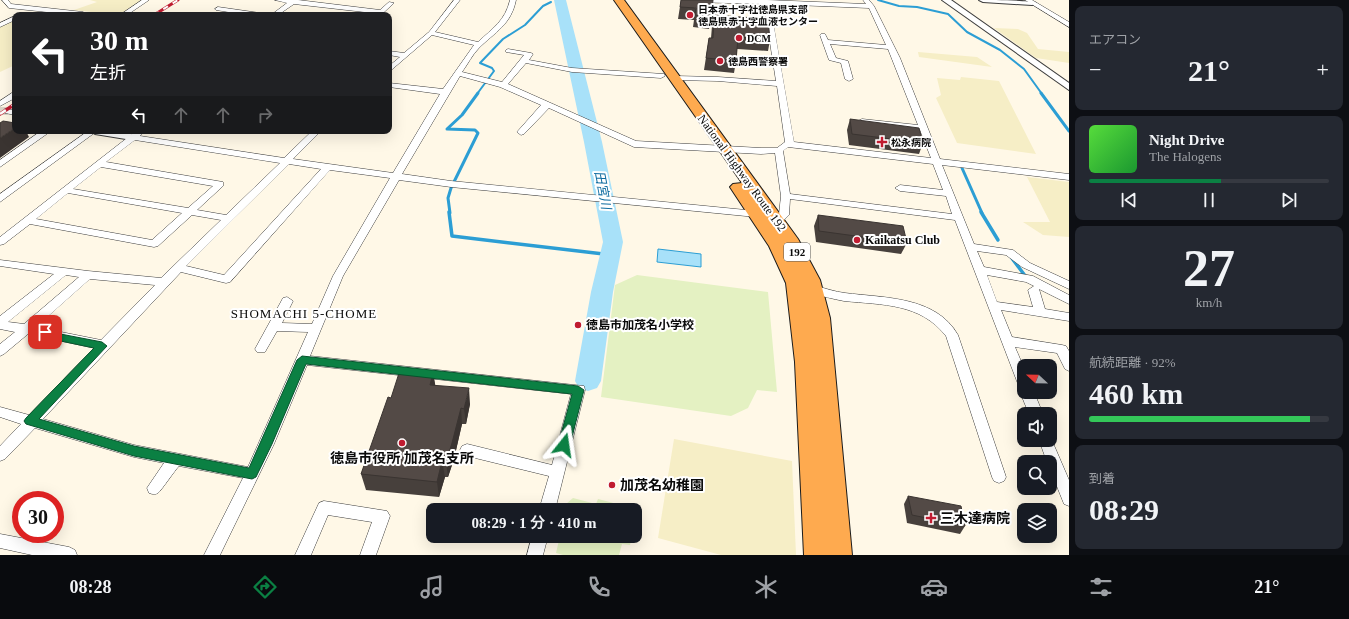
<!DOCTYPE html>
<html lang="ja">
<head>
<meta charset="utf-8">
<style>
	body { margin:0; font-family:"Times New Roman","Noto Sans JP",serif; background:#242831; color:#f1f3f6; height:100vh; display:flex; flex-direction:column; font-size:15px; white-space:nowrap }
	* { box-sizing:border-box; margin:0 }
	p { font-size:13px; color:#9ea1a6 }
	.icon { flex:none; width:22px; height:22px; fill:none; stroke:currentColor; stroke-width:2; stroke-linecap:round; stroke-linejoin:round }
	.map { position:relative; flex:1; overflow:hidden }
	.drawer { display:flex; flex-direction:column; gap:6px; padding:6px; background:#0d0f14; width:280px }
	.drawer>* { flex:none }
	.hud { position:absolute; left:12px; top:12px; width:380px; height:122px; border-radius:8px; box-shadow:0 4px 16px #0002; background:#202124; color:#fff; overflow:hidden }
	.needle { width:26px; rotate:292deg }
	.buttons { position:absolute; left:1017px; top:359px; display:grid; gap:8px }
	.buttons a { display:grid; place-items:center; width:40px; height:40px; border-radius:8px; background:#171b24; box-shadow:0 4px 16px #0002; font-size:20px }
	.speed { position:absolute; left:12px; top:491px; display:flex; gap:8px; font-size:20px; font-weight:700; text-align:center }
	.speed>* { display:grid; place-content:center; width:52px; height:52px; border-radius:50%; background:#171b24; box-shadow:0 4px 16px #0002; line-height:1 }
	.speed .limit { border:6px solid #d22; background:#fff; color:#111 }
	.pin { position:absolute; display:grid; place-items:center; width:34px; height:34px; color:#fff; margin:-17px; border-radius:8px; box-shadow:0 2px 6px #0006 }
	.me { position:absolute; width:44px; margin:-22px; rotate:15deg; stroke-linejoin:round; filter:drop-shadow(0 0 3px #0008) }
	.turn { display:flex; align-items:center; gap:14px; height:84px; padding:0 12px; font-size:18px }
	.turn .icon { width:52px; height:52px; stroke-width:2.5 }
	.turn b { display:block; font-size:28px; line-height:34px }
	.lanes { display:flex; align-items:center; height:38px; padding:0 12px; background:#0003; justify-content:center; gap:20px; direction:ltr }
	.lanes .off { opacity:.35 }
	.big { font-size:30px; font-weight:600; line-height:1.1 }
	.drawer .tile { flex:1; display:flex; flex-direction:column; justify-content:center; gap:6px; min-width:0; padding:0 14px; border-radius:8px; background:#242831 }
	.drawer .dial { align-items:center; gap:0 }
	.dial b { font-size:52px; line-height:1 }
	.song { display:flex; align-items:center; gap:12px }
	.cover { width:48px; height:48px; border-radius:6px; background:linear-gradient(135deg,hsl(110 70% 55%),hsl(130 70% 35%)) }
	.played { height:4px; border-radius:2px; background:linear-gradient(90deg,#0b8043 55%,#363941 55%) }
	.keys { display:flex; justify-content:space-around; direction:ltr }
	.heat { display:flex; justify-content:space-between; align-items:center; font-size:22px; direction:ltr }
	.charge { height:6px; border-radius:3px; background:linear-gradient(90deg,#34c759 92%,#363941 0) }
	.trip { position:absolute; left:426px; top:503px; width:216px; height:40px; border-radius:8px; background:#171b24; box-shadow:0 4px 16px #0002; font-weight:600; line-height:40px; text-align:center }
	.menu { display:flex; height:64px; justify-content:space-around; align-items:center; background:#090b0e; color:#9ea1a6 }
	.menu .icon { width:28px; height:28px }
	.menu .active { color:#0b8043 }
	.menu b { font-size:18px; color:#f1f3f6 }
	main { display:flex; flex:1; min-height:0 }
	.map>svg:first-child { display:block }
</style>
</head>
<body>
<main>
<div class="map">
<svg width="1069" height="555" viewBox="0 0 1069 555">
	<rect width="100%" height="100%" fill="#fff8e7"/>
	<!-- farmland -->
	<g fill="#f6eec6">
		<path d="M90 0H142L119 15 74 10 97 2Z"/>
		<path d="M15 20 13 28H15V65L0 72V27Z"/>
		<path d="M994 28 1018 29 1027 33 1038 49 1069 52V63L1036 58Z"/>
		<path d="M918 52 977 57 992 67 919 57Z"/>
		<path d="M961 77 999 81 1036 154 957 143 936 98 941 95 937 78 960 80Z"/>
		<path d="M1027 177 1069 182V237L1043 235 1023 222H1050Z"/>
		<path d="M674 439 792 461 796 555H721L658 538Z"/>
	</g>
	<!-- pitch -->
	<g fill="#e4f1c2">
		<path d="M637 275 768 292 777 392 757 390 748 408 731 416 601 397 615 285Z"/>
		<path d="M573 498 596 504 598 499 637 509 635 519V510H565L566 504Z"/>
		<path d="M560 536H632L630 545 622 544 619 555H563L556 553Z"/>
	</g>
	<!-- water -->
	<path fill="#a8e1f9" stroke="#2c9ed4" d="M658 249 701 254V267L657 262Z"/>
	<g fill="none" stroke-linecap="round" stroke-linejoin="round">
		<!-- stream-far2 -->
		<g stroke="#2c9ed4" stroke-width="2">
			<path d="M878 0 899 6 917 7 948 14 967 32 1000 50 1024 69 1042 94"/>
			<path d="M556 1 560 0"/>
			<path d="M477 94 494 71 492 68 480 63 503 39 525 25 543 6 551 2"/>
		</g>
		<!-- stream-far1 -->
		<g stroke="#2c9ed4" stroke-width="3">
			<path d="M1041 93 1069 131"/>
			<path d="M962 168 982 213"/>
			<path d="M450 213 448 198 451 188 478 133 475 130 447 129 462 115 478 93"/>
		</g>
		<!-- stream -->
		<g stroke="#2c9ed4" stroke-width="3.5">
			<path d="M449 212 452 236 612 255"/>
			<path d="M981 212 998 240"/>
			<path d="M1011 257 1026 277"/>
		</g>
		<!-- river -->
		<path fill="#a8e1f9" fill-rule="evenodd" d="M554 0H566L602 142 623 242 613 292 601 381 597 388 588 391 579 388 575 381 591 292 603 242 584 142Z"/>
		<!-- minor-tunnel -->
		<path stroke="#dad4c6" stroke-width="8" stroke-dasharray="8 4.5" stroke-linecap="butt" d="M0 111H8"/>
		<defs>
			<g id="minor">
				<path d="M2 0H8L11 4 83 12 86 14 75 15 9 8Z"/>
				<path d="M142 0H149L127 15H120Z"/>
				<path d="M275 0H298L380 10 389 2 394 3 382 14 294 4 278 15H271L287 3Z"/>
				<path d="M454 0H460L435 32 478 42C493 28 505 21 510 0H516C511 25 495 32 479 48 472 55 468 64 462 72L502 82 524 55 506 52V50L508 49 531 53 533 54 529 60 572 68 664 74 665 76 661 78 572 72 526 63 508 84 636 141 761 148H777L785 142 777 86 718 81 675 80 671 78 675 76 718 77 776 81 764 4 691 2 688 0H767L866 4 863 0H869L874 6 900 58 940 159 1069 174V180L942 165 974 244 1013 250 1030 263 1069 281V289L1022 267 1006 255 977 251 984 267 1033 276 1069 295V304L1039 289 1045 309 1069 313V321L1001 310 1012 337 1062 345 1066 346 1069 351V371L1065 369 1057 353 1015 347 1024 368V392H1034L1043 414H1029L1020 392 1022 388 1018 384 955 220 790 199 789 215 781 223H773L772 221 779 214 781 196 775 153 761 154 634 147 549 108 524 134 521 135 517 132 541 105 500 87 460 76 402 174 451 181 756 211 761 214 756 217 451 187 399 180 343 276 310 356 584 386 585 390 555 510H539L549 476 467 456 462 454 460 450 462 446 467 444 552 465 571 394 307 365 274 444 220 555H204L243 478 179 466C175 470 161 491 158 493 155 495 152 494 149 493L147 488 164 463 134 457 35 428 5 459 0 461V446L21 424 0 417V407L29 415 94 348 28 334 4 354 0 356V344L15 332 0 329V316L54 274 0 266V260L88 271 161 278 221 220 192 215 158 246 154 247 30 224 4 244 0 245V237L136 131H141L142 133 140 136 284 158 312 131H321L293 159 393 173 440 94 389 87V83L443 89 474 45 432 35 389 72V66L400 57 389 55V51L404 53 429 32ZM770 4 869 8 886 45 828 40 825 34H821L820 35 829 60 841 63 845 79 849 81 853 79 848 61 836 58 830 44 888 49 918 125 862 119 858 121 862 123 920 130 931 158 794 142ZM135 140 280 163 226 215 197 210 223 186V182L106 162ZM788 147 933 164 943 190 900 185 895 188 900 191 946 196 952 214 790 194 783 151ZM289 164 321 169 224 275 186 266ZM101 167 213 186 188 208 73 189ZM330 170 390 178 333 276 312 324 282 323 293 301 287 297 283 298 255 349 257 352H265L277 331 308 332 248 467 134 445 43 419 181 272 226 283 230 282ZM68 193 182 213 152 240 36 219ZM66 275 79 277 24 324 8 322ZM987 275 1026 282 1034 286 1028 290 1033 307 997 302ZM90 279 155 285 101 340 36 327Z"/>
				<path d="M1025 0H1032L1069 22V27Z"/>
				<path d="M218 7 260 13 263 15H247L216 10 215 9Z"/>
				<path d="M197 13 200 14 201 15H194Z"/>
				<path d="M15 16V20L0 27V23Z"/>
				<path d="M12 93H15V98L0 106V101Z"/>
				<path d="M5 109 15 110V115L5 113Z"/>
				<path d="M41 131H51L0 167V160Z"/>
				<path d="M88 131H97L0 202V194Z"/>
				<path d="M815 286C825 288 835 292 845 293 884 298 936 296 958 335L1006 477 1004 481 999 483 994 481 992 477 946 336C920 303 883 305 844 301 833 299 822 296 811 293L809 290 811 287Z"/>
				<path d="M1050 436 1069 480V506L1064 504 1050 469V462H1047L1039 440H1050Z"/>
				<path d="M324 501 387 511 390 516 376 555H360L372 522 328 515 311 555H295L319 503Z"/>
				<path d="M0 534 69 547 75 550 77 555H32L0 548Z"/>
				<path d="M532 536H548L543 555H527Z"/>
			</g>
			<g id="tertiary">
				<path d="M942 0H951L1069 83V90Z"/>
				<path d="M979 0C991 0 1028 0 1036 3L1032 5 983 2Z"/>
				<path d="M90 131H115L136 135 137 137 132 140 95 134Z"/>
			</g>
			<path id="trunk" d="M614 0H624L798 239 820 280 830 318 852 555H804L795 362 786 283 769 246 730 187 733 184 742 183Z"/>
		</defs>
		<!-- minor casing -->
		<use href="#minor" stroke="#3d3d3d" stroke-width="1"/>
		<!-- tertiary casing -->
		<use href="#tertiary" stroke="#3d3d3d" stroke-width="2"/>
		<!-- trunk casing -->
		<use href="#trunk" stroke="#1b1b1b" stroke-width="2"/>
		<!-- minor -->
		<use href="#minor" fill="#fff" fill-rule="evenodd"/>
		<!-- tertiary -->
		<use href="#tertiary" fill="#fff" fill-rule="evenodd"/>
		<!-- trunk -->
		<use href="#trunk" fill="#feaa4f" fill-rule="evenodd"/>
		<defs>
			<path id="rail-far1" d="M154 15 178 0"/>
			<path id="rail" d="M0 114 15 104"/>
		</defs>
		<!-- rail-far1 casing -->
		<use href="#rail-far1" stroke="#c01c31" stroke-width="3"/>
		<!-- rail casing -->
		<use href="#rail" stroke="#c01c31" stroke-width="3.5"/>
		<!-- rail-far1 -->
		<use href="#rail-far1" stroke="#fff" stroke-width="2" stroke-dasharray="5.5" stroke-linecap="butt"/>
		<!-- rail -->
		<use href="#rail" stroke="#fff" stroke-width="2.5" stroke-dasharray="7" stroke-linecap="butt"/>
	</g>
	<!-- wall -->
	<g fill="#47403c">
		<path d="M681 0 711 17 709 29 693 27 694 20 678 19Z"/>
		<path d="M714 15 770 40 768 51 737 49 736 61 734 73 704 70 709 38H711L712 26Z"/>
		<path d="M850 119 923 143 919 154 849 145 847 130Z"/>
		<path d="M818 215 907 243 901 254 816 242 814 226Z"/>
		<path d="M433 373 435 385 470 404 466 424H462L454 459 448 477H445L439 497 366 490 361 474 391 398Z"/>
		<path d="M908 496 965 526 960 534 907 523 904 504Z"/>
	</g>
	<!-- shaded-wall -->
	<g fill="#3a3431">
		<path d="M15 128V131H26L29 137 0 158V138Z"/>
		<path d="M433 373 436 389 430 385Z"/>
		<path d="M469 388 470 404 466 424 464 409Z"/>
		<path d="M461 408 462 424 454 459 448 477 446 462Z"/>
		<path d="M442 461 445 477 439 497 437 482Z"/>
	</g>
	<!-- building -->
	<g fill="#534a46" stroke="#3a3431">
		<path d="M681 0H713L711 17 695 15 696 8 680 7Z"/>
		<path d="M714 15 768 19 770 40 738 37 736 61 706 58 709 38H713Z"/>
		<path d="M850 119 919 128 923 143 852 134Z"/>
		<path d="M3 121 15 123V128L0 138V123Z"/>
		<path d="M818 215 903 226 907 243 819 231Z"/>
		<path d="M400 370 433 373 430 385 469 388 464 409 461 408 452 443 446 462 442 461 437 482 361 474 388 397 391 398Z"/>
		<path d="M908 496 961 506 965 526 912 515Z"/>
	</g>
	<!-- route -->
	<path fill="#0b8043" stroke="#07532c" d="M45 329 50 332 102 342 107 346 39 419 134 446 249 468 297 360 302 356 578 386 584 390 570 445 568 448 564 450 560 448 558 445 572 394 306 364 272 444 256 477 252 479 134 456 26 424 24 421 26 418 94 348 42 337 40 332Z"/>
	<!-- markers -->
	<g fill="#c01c31" stroke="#fff" stroke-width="1.5">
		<circle cx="690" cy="15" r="4"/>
		<circle cx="739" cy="38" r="4"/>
		<circle cx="720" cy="61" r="4"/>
		<path d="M880 136h4v4h4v4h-4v4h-4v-4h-4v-4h4z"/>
		<circle cx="857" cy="240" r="4"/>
		<circle cx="578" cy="325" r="4"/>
		<circle cx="402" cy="443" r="4"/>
		<circle cx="612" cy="485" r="4"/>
		<path d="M929 512h4v4h4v4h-4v4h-4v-4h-4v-4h4z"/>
	</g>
	<g text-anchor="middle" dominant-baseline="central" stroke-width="4" stroke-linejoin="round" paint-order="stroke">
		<!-- far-poi labels -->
		<g font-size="10" font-weight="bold" fill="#0a0a0a" stroke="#fff" text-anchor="start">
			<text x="698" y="9">日本赤十字社徳島県支部<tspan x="698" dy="12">徳島県赤十字血液センター</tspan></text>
			<text x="747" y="38">DCM</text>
			<text x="728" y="61">徳島西警察署</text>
			<text x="891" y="142">松永病院</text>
		</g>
		<!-- shield labels -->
		<rect fill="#fff" stroke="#545454" stroke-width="1" x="784" y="243" width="26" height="18" rx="3"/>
		<g font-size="11" font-weight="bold" fill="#0a0a0a">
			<text x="797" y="252">192</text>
		</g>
		<!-- street labels -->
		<g font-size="12" fill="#0a0a0a" stroke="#fff">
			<text transform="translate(742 173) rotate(54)">National Highway Route 192</text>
		</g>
		<!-- poi labels -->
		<g font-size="12" font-weight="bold" fill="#0a0a0a" stroke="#fff" text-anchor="start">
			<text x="865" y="240">Kaikatsu Club</text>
			<text x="586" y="325">徳島市加茂名小学校</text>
		</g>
		<!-- water labels -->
		<g font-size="13" font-style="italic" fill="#0f6ca0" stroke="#fff">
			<text transform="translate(603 190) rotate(79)">田宮川</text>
		</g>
		<!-- neighbourhood labels -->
		<g font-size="13" letter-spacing="1" fill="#0a0a0a" stroke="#fff">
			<text x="304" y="313">SHOMACHI 5-CHOME</text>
		</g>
		<!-- near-poi labels -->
		<g font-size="14" font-weight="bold" fill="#0a0a0a" stroke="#fff" text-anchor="start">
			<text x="402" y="458" text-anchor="middle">徳島市役所 加茂名支所</text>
			<text x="620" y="485">加茂名幼稚園</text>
			<text x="940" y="518">三木達病院</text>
		</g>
	</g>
</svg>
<div class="buttons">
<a><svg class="needle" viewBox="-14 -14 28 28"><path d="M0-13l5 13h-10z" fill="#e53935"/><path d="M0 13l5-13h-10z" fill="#9ea1a6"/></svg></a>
<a><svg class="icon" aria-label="sound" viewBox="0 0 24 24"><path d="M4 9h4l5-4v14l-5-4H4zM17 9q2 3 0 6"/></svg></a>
<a><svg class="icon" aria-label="search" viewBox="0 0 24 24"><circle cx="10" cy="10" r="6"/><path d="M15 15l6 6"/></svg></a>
<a><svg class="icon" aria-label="layers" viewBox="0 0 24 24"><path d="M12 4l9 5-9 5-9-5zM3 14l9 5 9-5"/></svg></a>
</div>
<div class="speed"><div class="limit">30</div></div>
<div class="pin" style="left:45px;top:332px;background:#d93025"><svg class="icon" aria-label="arrive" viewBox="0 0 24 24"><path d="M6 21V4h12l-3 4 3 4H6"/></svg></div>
<svg class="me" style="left:564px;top:445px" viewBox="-20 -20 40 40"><path d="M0-17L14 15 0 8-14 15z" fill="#0b8043" stroke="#fff" stroke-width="4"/></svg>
<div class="trip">08:29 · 1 分 · 410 m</div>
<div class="hud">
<div class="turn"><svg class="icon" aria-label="left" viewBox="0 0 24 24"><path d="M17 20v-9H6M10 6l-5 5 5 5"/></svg><div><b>30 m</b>左折</div></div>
<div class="lanes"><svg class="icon" aria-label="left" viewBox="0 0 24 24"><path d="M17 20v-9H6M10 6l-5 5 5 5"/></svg><svg class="icon off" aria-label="ahead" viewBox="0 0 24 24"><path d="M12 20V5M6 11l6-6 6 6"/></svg><svg class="icon off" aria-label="ahead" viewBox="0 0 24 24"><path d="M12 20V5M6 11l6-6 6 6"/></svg><svg class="icon off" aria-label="right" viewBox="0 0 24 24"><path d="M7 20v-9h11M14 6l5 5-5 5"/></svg></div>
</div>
</div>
<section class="drawer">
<div class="tile"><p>エアコン</p>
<div class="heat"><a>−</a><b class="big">21°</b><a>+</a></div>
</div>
<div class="tile">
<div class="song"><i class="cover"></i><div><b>Night Drive</b><p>The Halogens</p></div></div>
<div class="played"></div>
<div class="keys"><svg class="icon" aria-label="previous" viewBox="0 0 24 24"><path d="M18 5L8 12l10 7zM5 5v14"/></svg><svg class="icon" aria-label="pause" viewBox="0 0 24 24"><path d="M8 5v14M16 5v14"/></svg><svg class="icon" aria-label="next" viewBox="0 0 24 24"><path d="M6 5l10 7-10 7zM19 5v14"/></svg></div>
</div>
<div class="tile dial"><b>27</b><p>km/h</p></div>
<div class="tile"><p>航続距離 · 92%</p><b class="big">460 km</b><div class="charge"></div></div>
<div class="tile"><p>到着</p><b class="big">08:29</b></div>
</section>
</main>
<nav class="menu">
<b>08:28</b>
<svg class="icon active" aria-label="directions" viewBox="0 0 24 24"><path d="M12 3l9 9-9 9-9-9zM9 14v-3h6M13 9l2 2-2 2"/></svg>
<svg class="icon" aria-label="music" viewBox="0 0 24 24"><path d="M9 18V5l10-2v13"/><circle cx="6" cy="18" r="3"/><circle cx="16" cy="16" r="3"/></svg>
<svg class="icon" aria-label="phone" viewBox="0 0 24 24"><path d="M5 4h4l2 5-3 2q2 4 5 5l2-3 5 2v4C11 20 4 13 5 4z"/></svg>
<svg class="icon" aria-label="climate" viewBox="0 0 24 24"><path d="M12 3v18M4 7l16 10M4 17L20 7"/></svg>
<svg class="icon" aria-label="car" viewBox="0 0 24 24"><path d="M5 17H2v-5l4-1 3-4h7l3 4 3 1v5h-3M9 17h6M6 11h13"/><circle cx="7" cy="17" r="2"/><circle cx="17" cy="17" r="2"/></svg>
<svg class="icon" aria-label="filters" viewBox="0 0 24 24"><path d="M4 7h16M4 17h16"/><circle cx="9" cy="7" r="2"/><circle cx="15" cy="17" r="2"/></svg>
<b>21°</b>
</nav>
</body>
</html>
